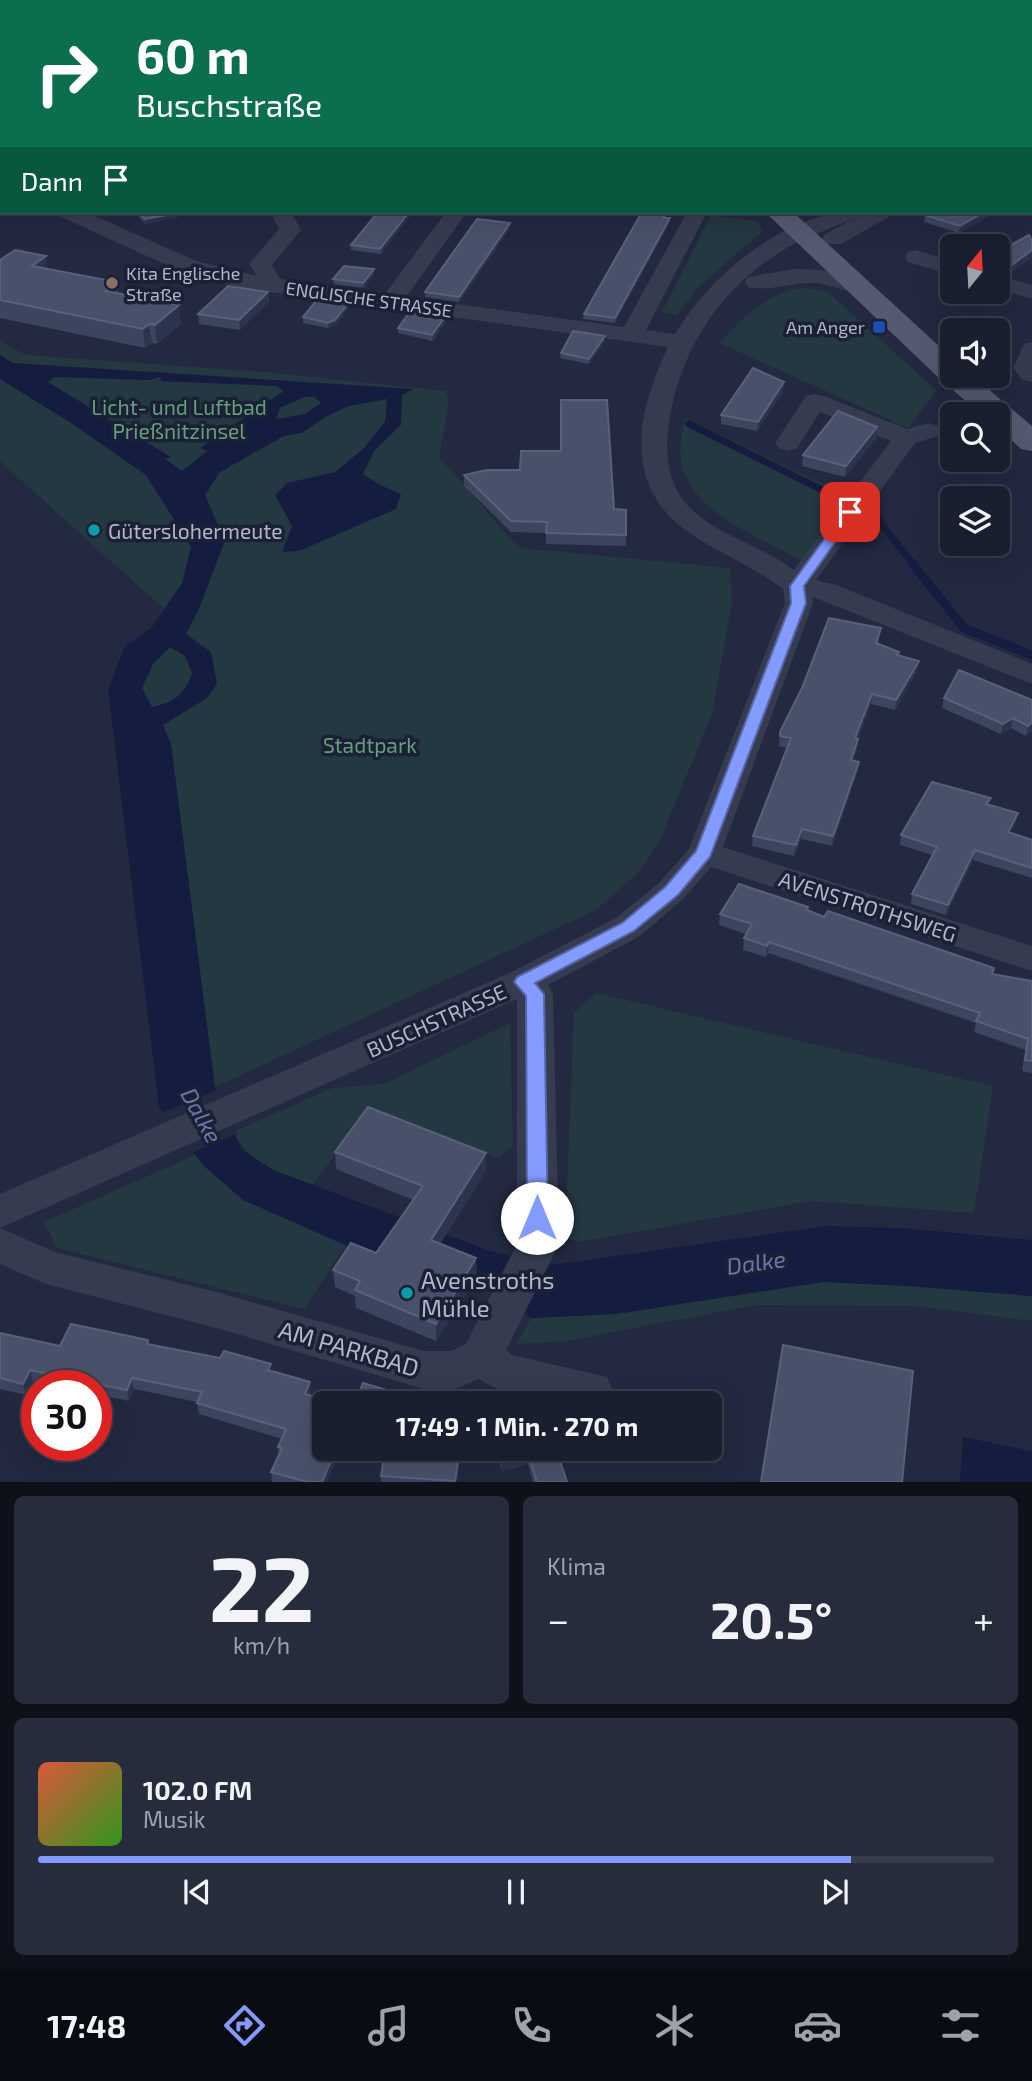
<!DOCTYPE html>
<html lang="de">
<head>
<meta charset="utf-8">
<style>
	body { margin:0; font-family:"Exo 2",sans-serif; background:#272c3c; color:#f1f3f6; height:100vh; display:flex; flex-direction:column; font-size:26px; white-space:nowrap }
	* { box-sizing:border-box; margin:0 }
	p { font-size:23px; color:#9fa2ab }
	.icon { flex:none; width:38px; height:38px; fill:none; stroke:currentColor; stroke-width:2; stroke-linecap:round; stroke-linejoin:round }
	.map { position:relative; height:1482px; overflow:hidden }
	.side { display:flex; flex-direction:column; gap:14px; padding:14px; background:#0e111a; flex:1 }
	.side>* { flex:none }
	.hud { position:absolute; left:0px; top:0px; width:1032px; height:214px; box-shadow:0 7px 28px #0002,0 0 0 2px #383d4c; background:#0b6e4f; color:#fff; overflow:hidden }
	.needle { width:46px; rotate:18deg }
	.tools { position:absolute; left:940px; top:234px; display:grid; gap:14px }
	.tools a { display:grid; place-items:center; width:70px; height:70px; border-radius:10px; background:#1a1f30; box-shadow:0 7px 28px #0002,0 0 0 2px #383d4c; font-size:35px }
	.speed { position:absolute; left:21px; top:1370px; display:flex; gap:14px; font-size:35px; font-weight:700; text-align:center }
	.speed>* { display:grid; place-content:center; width:91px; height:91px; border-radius:50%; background:#1a1f30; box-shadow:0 7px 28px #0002,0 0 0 2px #383d4c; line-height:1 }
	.speed .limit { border:10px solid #d22; background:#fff; color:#111 }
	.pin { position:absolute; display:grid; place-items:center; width:60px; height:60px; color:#fff; margin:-30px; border-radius:14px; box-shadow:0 4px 10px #0006 }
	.me { position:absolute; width:77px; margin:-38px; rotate:0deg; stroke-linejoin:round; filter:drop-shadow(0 0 5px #0008) }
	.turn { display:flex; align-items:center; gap:24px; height:147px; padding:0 21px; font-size:32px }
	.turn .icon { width:91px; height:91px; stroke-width:2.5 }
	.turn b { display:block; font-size:49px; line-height:60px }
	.then { display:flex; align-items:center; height:66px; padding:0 21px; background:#0003; gap:14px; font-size:26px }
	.big { font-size:52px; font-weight:700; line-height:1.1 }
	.side .tile { flex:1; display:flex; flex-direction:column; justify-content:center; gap:10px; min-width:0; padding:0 24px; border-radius:10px; background:#272c3c }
	.side .dial { align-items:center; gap:0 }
	.dial b { font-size:91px; line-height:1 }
	.song { display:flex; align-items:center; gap:21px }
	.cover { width:84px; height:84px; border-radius:10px; background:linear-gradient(135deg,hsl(10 70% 55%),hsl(110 70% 35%)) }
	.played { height:7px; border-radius:4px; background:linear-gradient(90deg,#839bff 85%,#383d4c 85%) }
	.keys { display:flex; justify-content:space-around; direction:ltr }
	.heat { display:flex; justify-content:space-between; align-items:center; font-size:38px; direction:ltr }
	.side .tiles { flex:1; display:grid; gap:14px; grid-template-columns:1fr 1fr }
	.tile:last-child { grid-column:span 2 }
	.trip { position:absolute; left:312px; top:1391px; width:410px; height:70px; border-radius:10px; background:#1a1f30; box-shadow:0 7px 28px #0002,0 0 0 2px #383d4c; font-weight:700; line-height:70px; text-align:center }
	.menu { display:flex; height:112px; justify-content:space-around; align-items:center; background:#0a0c13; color:#9fa2ab }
	.menu .icon { width:49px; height:49px }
	.menu .selected { color:#839bff }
	.menu b { font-size:32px; color:#f1f3f6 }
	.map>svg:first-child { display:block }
</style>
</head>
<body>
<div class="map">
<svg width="1032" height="1483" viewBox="0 0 1032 1483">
	<rect width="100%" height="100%" fill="#222940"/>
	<!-- green -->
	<g fill="#243841">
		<path d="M711 215 758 221 762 232 698 287 677 315 662 312Z"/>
		<path d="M805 288 828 292 937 391 908 428 719 343C744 317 768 291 805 288Z"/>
		<path d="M0 341 26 355 264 372 446 391 449 403 439 457 519 548 730 568 732 603 712 714 660 840 637 874 596 910 215 1087 159 1108 108 690 125 646 152 627 165 610 0 461Z"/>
		<path d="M686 418 852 498 803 561C745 530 657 501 686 418Z"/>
		<path d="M596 993 993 1086 974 1213 810 1201 579 1242 565 1237 574 1013Z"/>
		<path d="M510 1023 513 1145 499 1158 369 1108 313 1185C281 1173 249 1164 233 1132L332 1088 384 1084Z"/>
		<path d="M195 1155 243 1200 346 1245 304 1309 57 1248 44 1222Z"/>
		<path d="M823 1282 908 1286 1032 1296V1321L916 1306 755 1305 567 1341 516 1344 531 1318 616 1314Z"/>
	</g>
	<!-- water -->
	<g fill="#141d3f" fill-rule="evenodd">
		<path d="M0 355 13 363 414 389 402 395 401 425 374 451 363 474 380 485 401 494 396 509 299 551 282 552 292 526 275 495 287 483 335 472 363 449 385 422 387 399 349 406 325 417 302 433 284 436 220 472 205 495 225 541 198 611 186 634 211 652 217 684 207 698 163 725 171 744 215 1087 242 1150 273 1170 490 1251 552 1265 826 1226 901 1228 1032 1240V1296L908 1286 823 1282 616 1314 531 1318 478 1275 392 1241 379 1260 243 1200 204 1166 159 1108 108 690 125 646 152 627 182 583 191 547 146 475 71 423 0 379ZM54 377 149 380 160 377 162 379 158 381 277 386 284 391 200 448 207 451 182 471 165 459 171 457 48 382ZM304 397H315L321 403 305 414 276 419 280 408ZM170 647 185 656 192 673C185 695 174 702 152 707L142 688 153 664Z"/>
		<path d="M963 1437 1032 1451V1482H960Z"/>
	</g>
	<!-- pier -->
	<path fill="#222940" d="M219 1089 238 1133 190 1154 159 1114Z"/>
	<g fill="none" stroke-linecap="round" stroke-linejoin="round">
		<!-- stream-far1 -->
		<path stroke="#141d3f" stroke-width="7" d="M689 424 875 516 913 564"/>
		<!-- stream -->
		<path stroke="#141d3f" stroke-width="9" d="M912 563 964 628 1032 655"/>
		<!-- minor -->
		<g fill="#363c50" fill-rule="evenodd">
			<path d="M628 0H646L647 2H630Z"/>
			<path d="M882 0H902L881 2Z"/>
			<path d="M936 0H954L936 2Z"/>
			<rect x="0" y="53" width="2" height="12"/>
			<rect x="1031" y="66" width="1" height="12"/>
			<rect x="1031" y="101" width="1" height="12"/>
			<path d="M58 212H86L196 261 257 276 249 264 279 229 270 212H291L301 230 272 265 280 279 385 294 446 212H467L406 297 624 327 687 212H707L646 330 675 334C710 275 788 209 860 212L857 217C837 226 817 233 798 242 732 276 688 334 672 406 666 435 663 468 679 494 703 533 760 543 794 570L891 441 820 412 797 448 788 451 779 448 775 443 806 396 815 394 824 396 907 429 929 423 938 426 942 431 938 436 915 443 816 580 836 585 1032 664V684L813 597V603L723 847 1032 946V971L711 867 683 899 640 936 548 985 553 994 559 1244 506 1350 512 1355 607 1377 613 1390 607 1403C569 1404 510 1400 479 1379L455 1389H424L220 1329 46 1284 0 1264V1228L55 1252 220 1293 424 1351H451L466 1344 517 1244V999L0 1228V1194L510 973 616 918 659 883 689 849 785 603 783 589C754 567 721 554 691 534 621 487 636 414 668 347L242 288 180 271 61 217Z"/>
			<path d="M866 212H892L889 217 841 244H825L822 239 825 234Z"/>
			<path d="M916 250 952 261V275L908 262 905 257 908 252Z"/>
			<path d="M794 269C812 269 856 270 867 286L864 291C848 295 832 284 815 283 793 282 768 292 748 287L745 282 748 277Z"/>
			<path d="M998 275 1032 285V299L998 289Z"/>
			<path d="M1032 342V382L1023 380 1013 368 1024 344Z"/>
		</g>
		<!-- major -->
		<g fill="#545a70" fill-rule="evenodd">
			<path d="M506 0H528L529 2H508Z"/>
			<path d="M765 212H793L952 358V376H973L1032 426V451L1021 449 998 428V415H982L941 380Z"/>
		</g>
	</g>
	<!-- wall -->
	<g fill="#3c455e">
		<path d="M672 0H878L872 2H675Z"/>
		<path d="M135 212H176L178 217 145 224Z"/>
		<path d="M413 212 381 254 351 250V245Z"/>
		<path d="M667 212 666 218 669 223 615 323 583 319 584 314Z"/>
		<path d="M995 212 959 233 924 222 925 215Z"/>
		<path d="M510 223V228L459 302 425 297V292Z"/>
		<path d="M1032 241V257L1007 275 998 273V252Z"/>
		<path d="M0 260 48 269 119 293 181 324 157 344 152 343 145 348 0 318Z"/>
		<path d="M374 274 364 288 334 284 333 279Z"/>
		<path d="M268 292 269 302 240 330 199 324 198 314Z"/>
		<path d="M963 292H984L978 296Z"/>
		<path d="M350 301V306L336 325 328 328 303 323V317Z"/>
		<path d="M447 319 433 341 398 333V328Z"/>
		<path d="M605 336V341L589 364 560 358 561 353Z"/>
		<path d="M783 392 757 431 721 424V415Z"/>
		<path d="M876 438 845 477 802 466 803 455Z"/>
		<path d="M520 470 614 509 626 535V546L546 544V533L511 532 464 486V475Z"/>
		<path d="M881 628 878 644 899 652 898 655 917 671 895 710 871 704 858 739 857 749 853 760 859 762 857 772 832 846 801 839 794 856 752 846 753 836 788 748 779 746 780 732Z"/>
		<path d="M944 698 1032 700V730L1026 736 1011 728 1001 734 942 708Z"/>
		<path d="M989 805 1016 823 1010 833 1032 840V878L973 860 946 915 911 904 912 894 932 855 900 845 901 835Z"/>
		<path d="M808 907V910L824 917 994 968 993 974 1032 981V1073L1022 1071 1025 1050 974 1032 976 1023 768 953 766 957 743 950 744 938 746 934 719 925 720 914Z"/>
		<path d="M335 1152 486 1153V1171L440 1244 477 1276 436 1341 356 1308 355 1296 335 1287 333 1270 376 1253 413 1200 336 1169Z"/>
		<path d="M0 1333 60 1346 148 1340 149 1344 272 1371 311 1393 310 1396 341 1449 327 1482H272L271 1472 279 1456 278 1447 282 1439 199 1414 197 1402 134 1389 129 1401 96 1394V1386H57L33 1381 26 1395 0 1389Z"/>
		<path d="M384 1449H461L457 1482H381V1476L385 1449Z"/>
		<path d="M495 1449H556L567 1482H533L528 1464 502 1471Z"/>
	</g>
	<!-- shaded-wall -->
	<g fill="#2c344d">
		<path d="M854 0H878L872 2H848Z"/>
		<path d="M409 212H413L381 254 380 249Z"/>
		<path d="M984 212H995L959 233 960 226Z"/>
		<path d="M177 213 178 217 145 224V219Z"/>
		<path d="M670 218 669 223 615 323V318Z"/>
		<path d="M510 223V228L459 302V297Z"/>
		<path d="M1032 250V257L1007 275 1009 267Z"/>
		<path d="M46 256 48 274 32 266Z"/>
		<path d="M374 269V274L364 288 363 283Z"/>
		<path d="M117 282 120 300 106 291Z"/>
		<path d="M268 292 269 302 240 330 239 320Z"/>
		<path d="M350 301V306L336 325 328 328V323Z"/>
		<path d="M179 305 181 324 157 344 155 325Z"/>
		<path d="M447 314V319L433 341 432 335Z"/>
		<path d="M149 324 152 343 145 348 143 329Z"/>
		<path d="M605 336V341L589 364V359Z"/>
		<path d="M784 382 783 392 757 431 758 422Z"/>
		<path d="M877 427 876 438 845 477 846 466Z"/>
		<path d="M919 661 917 671 895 710 896 700Z"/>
		<path d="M872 694 871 704 854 749 855 738Z"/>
		<path d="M1013 718 1011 728 1001 734 1003 724Z"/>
		<path d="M1032 722V730L1026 736 1028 726Z"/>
		<path d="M858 739 857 749 850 770 851 760Z"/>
		<path d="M859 762 857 772 832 846 833 836Z"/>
		<path d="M1018 813 1016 823 1006 842 1008 832Z"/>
		<path d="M802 829 801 839 794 856 796 845Z"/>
		<path d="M975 850 973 860 946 915 948 905Z"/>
		<path d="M769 942 768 953 766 957 767 946Z"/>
		<path d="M486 1153V1171L431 1257V1240Z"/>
		<path d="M476 1258 477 1276 436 1341V1324Z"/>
		<path d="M30 1370 33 1381 26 1395 23 1384Z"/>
		<path d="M132 1378 134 1389 129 1401 127 1390Z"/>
		<path d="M310 1382 311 1393 306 1406 305 1394Z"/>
		<path d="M336 1449H341L327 1482H322Z"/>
		<path d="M460 1449H461L457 1482H455Z"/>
		<path d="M528 1454V1464L502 1471 501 1460Z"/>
	</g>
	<!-- building -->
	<g fill="#49516a" stroke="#596179" stroke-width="2">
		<path d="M682 0H854L848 2H685Z"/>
		<path d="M974 0H1032V48H1031V2H971Z"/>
		<path d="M1032 130V183L1031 184V131Z"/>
		<path d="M138 212H176L177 213 145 219Z"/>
		<path d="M378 212H409L380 249 351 245Z"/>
		<path d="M642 212H667L663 218H670L615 318 584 314Z"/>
		<path d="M930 212H984L960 226 925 215Z"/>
		<path d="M477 219 510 223 459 297 425 292Z"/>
		<path d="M1029 235 1032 241V250L1009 267 998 265V267V252Z"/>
		<path d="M15 250 46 256 32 266 117 282 106 291 179 305 155 325 149 324 143 329 0 300V260Z"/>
		<path d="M344 266 374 269 363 283 333 279Z"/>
		<path d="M228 286 268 292 239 320 198 314Z"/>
		<path d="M320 296 350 301 335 320 328 323 303 317Z"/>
		<path d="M412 309 447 314 432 335 398 328Z"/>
		<path d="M573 331 605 336 589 359 561 353Z"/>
		<path d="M753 368 784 382 758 422 721 415Z"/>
		<path d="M561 400H607L614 509 626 510V535L546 533 547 522 511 521 464 475 487 470H520L521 451H561Z"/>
		<path d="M838 411 877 427 846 466 803 455Z"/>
		<path d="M829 618 881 628 876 643 899 652 897 655 919 661 896 700 872 694 855 738 858 739 851 760 859 762 833 836 802 829 796 845 753 836 791 738 780 736V732L802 688Z"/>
		<path d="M959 670 1032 700V722L1028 726 1013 718 1003 724 944 698Z"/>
		<path d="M932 782 991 798 986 804 1018 813 1008 832 1032 840V868L975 850 948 905 912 894 937 847 901 835Z"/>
		<path d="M739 884 808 907 807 910 824 917 828 911 994 968 992 974 1032 981V1061L1025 1060 1028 1039 976 1021 980 1013 769 942 767 946 744 938 752 924 720 914Z"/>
		<path d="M368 1107 486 1153 431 1240 476 1258 436 1324 355 1290 360 1281 333 1270 351 1243 376 1253 423 1186 335 1152Z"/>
		<path d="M71 1324 148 1340 147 1344 220 1358 224 1351 271 1364 268 1370 310 1382 305 1394 338 1404H324V1449H336L322 1482H308L271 1472 282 1448 278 1447 286 1429 197 1403 202 1392 132 1378 127 1390 30 1370 23 1384 0 1378V1333L60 1346Z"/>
		<path d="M783 1345 913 1371 902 1482H761Z"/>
		<path d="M363 1383 400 1394 399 1404H355Z"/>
		<path d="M385 1449H460L455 1481 381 1476Z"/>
		<path d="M498 1449H556L567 1482H537L528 1454 501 1460Z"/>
	</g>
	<!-- route -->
	<path fill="#839bff" stroke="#5565a6" stroke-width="2" d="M850 508 857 512 804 586 806 603 710 857 678 895 634 931 535 983 544 994 548 1218 545 1224 537 1226 530 1224 527 1218 526 996 514 982 517 977 622 923 665 887 696 851 791 603 790 586 846 509Z"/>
	<!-- markers -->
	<circle fill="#8d6e63" stroke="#1b2135" stroke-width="2.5" cx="112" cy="283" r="7"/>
	<rect fill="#1a4fb4" stroke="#1b2135" stroke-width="2.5" x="872" y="320" width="14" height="14" rx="3.5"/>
	<g fill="#0f9aa8" stroke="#1b2135" stroke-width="2.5">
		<circle cx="94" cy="530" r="7"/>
		<circle cx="407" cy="1293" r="7"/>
	</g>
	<g text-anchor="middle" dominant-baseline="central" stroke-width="7" stroke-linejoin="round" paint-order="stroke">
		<!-- far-poi labels -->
		<g font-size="18" fill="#b2b7cb" stroke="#1b2135" text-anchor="start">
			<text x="126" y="273">Kita Englische<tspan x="126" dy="21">Straße</tspan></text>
			<text x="865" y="327" text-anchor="end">Am Anger</text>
		</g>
		<!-- far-street labels -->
		<g font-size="18" fill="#b2b7cb" stroke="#1b2135">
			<text transform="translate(369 299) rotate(8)">ENGLISCHE STRASSE</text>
		</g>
		<!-- park labels -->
		<g font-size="21" fill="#679e7e" stroke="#1b2135">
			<text x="179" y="406">Licht- und Luftbad<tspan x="179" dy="24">Prießnitzinsel</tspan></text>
			<text x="370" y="744">Stadtpark</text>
		</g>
		<!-- poi labels -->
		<g font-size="21" fill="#b2b7cb" stroke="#1b2135" text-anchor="start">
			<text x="108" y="530">Güterslohermeute</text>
		</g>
		<!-- street labels -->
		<g font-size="21" fill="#b2b7cb" stroke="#1b2135">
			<text transform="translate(868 906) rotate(18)">AVENSTROTHSWEG</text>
			<text transform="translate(436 1020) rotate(-24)">BUSCHSTRASSE</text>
		</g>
		<!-- water labels -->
		<g font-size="23" font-style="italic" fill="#6878ad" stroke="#1b2135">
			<text transform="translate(202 1115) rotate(61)">Dalke</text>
			<text transform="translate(756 1262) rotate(-8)">Dalke</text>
		</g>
		<!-- near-poi labels -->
		<g font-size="24" fill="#b2b7cb" stroke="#1b2135" text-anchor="start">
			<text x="421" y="1279">Avenstroths<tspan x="421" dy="28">Mühle</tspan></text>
		</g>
		<!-- near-street labels -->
		<g font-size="24" fill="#b2b7cb" stroke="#1b2135">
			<text transform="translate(349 1348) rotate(16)">AM PARKBAD</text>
		</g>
	</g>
</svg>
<div class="tools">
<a><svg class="needle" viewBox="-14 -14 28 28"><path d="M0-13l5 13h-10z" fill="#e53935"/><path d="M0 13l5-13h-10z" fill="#9fa2ab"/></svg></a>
<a><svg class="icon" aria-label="sound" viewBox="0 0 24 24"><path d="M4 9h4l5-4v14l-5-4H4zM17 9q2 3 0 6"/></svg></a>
<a><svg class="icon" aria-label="search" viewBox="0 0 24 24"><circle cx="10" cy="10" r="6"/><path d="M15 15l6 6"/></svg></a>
<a><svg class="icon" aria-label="layers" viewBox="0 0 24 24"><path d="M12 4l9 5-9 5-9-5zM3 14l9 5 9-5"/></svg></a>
</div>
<div class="speed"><div class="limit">30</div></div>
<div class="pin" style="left:850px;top:512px;background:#d93025"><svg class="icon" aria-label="arrive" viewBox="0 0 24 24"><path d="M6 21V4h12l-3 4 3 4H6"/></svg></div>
<svg class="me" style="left:537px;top:1218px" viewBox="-20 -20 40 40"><circle r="19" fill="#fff"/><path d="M0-13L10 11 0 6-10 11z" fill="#839bff"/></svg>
<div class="trip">17:49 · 1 Min. · 270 m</div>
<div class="hud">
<div class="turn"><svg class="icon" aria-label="right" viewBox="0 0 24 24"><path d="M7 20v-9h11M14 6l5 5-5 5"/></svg><div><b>60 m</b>Buschstraße</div></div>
<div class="then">Dann<svg class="icon" aria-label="arrive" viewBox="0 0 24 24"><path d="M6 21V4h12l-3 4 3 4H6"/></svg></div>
</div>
</div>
<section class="side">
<div class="tiles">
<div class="tile dial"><b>22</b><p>km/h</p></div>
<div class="tile"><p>Klima</p>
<div class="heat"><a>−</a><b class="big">20.5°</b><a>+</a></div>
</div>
<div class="tile">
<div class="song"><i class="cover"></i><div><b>102.0 FM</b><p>Musik</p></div></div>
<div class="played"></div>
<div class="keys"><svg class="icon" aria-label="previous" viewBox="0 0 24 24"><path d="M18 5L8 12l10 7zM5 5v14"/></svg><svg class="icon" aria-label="pause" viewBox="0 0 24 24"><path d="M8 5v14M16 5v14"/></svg><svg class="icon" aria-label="next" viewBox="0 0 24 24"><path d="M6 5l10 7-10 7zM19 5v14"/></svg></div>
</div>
</div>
</section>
<nav class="menu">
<b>17:48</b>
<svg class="icon selected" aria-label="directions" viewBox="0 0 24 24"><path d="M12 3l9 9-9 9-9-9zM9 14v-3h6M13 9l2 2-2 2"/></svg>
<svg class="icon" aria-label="music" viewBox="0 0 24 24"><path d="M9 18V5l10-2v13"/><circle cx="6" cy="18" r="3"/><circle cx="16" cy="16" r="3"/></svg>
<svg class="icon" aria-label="phone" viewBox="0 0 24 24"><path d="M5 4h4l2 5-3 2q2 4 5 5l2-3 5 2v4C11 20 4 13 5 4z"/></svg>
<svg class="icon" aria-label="climate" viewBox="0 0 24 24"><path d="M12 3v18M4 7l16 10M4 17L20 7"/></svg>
<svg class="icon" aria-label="car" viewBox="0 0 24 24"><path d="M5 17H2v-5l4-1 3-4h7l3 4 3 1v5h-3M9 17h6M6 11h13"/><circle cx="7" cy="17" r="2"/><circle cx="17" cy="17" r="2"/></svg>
<svg class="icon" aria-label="filters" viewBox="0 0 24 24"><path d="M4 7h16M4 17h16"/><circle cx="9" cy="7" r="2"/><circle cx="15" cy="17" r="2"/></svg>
</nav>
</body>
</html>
